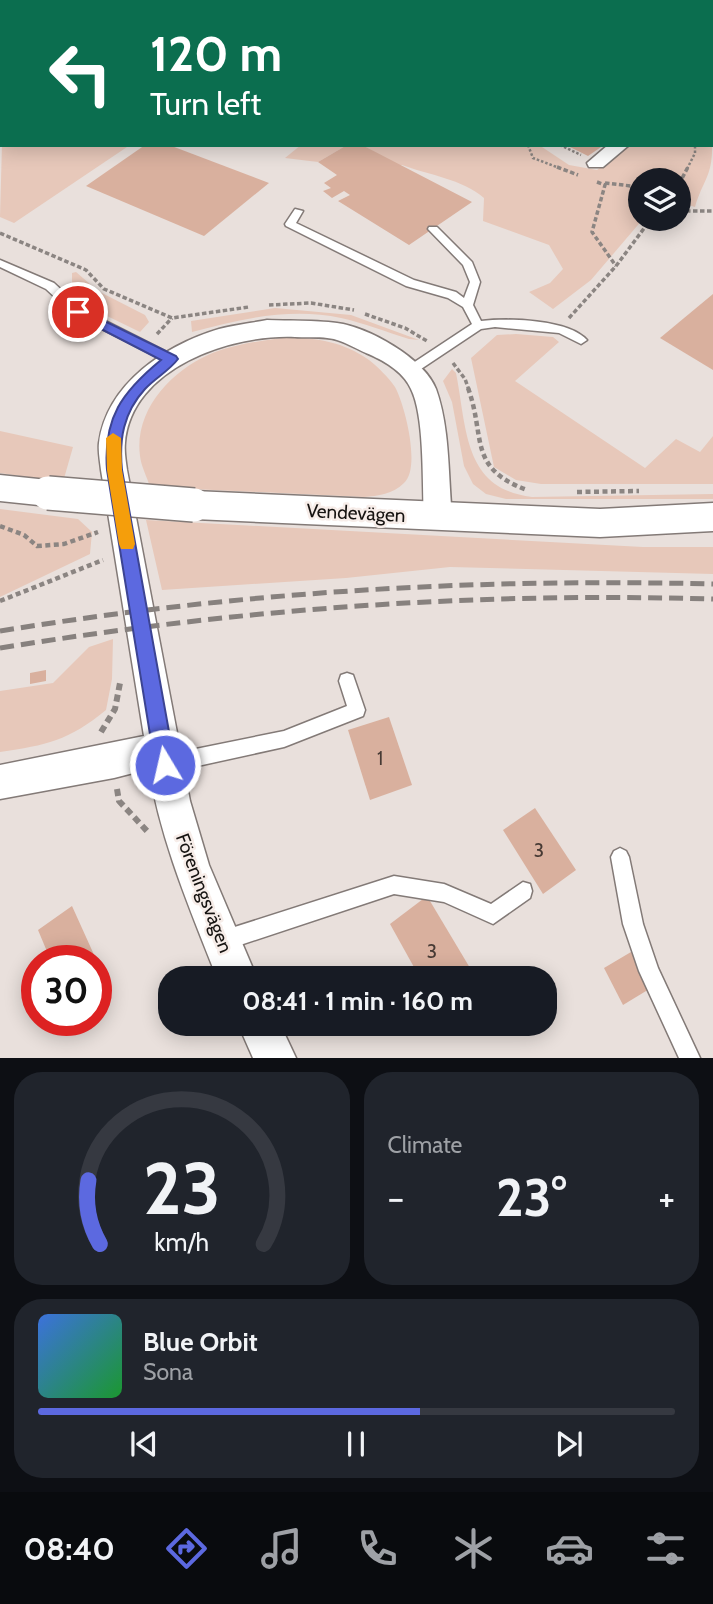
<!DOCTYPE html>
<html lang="en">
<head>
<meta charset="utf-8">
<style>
	body { margin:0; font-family:Cabin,sans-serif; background:#20242c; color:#f1f3f6; height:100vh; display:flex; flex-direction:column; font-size:26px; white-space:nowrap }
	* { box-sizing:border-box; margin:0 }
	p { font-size:23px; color:#9ea1a6 }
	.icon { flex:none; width:38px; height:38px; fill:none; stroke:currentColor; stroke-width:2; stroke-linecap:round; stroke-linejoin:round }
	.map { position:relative; height:1058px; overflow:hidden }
	.side { display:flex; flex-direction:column; gap:14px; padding:14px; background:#0d0f14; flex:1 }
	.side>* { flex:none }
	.hud { position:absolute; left:0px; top:0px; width:714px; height:147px; box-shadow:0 4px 18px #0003; background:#0b6e4f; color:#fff; overflow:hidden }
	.fabs { position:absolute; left:628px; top:168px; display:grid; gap:14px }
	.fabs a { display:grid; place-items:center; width:63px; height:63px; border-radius:50%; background:#171b24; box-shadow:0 4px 18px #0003; font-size:35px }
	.speed { position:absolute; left:21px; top:945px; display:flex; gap:14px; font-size:35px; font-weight:700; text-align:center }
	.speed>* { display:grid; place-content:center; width:91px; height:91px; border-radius:50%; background:#171b24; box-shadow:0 4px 18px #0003; line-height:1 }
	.speed .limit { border:10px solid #d22; background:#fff; color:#111 }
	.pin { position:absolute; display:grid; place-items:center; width:60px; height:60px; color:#fff; margin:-30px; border:4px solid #fff; border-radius:50%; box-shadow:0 2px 7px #0007 }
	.me { position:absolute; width:77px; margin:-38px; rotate:351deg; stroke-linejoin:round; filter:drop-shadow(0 0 5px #0008) }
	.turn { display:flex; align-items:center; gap:24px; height:147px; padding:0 35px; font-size:32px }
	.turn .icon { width:91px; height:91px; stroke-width:2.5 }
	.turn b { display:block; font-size:49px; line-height:60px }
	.big { font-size:52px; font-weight:700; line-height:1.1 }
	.side .widget { flex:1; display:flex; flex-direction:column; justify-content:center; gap:10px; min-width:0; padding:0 24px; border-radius:28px; background:#20242c }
	.side .dial { align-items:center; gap:0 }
	.dial svg { height:182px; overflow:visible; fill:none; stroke:#363941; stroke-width:7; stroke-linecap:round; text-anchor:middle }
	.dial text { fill:#f1f3f6; stroke:none }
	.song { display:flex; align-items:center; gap:21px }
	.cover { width:84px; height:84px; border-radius:10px; background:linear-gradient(135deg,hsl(220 70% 55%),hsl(130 70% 35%)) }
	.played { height:7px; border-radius:4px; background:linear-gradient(90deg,#5c69e0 60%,#363941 60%) }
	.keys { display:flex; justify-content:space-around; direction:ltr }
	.heat { display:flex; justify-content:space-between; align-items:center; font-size:38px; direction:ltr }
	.side .tiles { flex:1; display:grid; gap:14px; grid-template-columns:1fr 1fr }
	.widget:last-child { grid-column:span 2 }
	.trip { position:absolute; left:158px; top:966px; width:399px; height:70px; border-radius:28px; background:#171b24; box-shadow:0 4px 18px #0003; font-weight:700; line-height:70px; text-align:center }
	.menu { display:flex; height:112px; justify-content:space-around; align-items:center; background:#090b0e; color:#9ea1a6 }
	.menu .icon { width:49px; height:49px }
	.menu .selected { color:#5c69e0 }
	.menu b { font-size:32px; color:#f1f3f6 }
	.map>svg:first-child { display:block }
</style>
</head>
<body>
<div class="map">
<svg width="713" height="1058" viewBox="0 0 713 1058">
	<rect width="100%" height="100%" fill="#e9e0dc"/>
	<!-- green -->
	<g fill="#e7c8ba">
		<path d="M2 144V145H130L14 223 0 217Z"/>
		<path d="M712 144C713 176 703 180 695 207L679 202V180H640V219H643L591 280 553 309 529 292 550 283 563 269 549 245 483 221 484 198C462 179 429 175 402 165L399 166 362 145H539L569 165 597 170 630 145Z"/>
		<path d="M301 145H347L318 162 285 158Z"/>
		<path d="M76 272 98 291 145 315 149 322 140 332 72 299V273Z"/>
		<path d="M275 308 351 315 419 340 409 339C386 332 364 323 341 318 291 307 240 319 192 332L191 321Z"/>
		<path d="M516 334 553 337 559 342 515 381 645 468 676 439 700 452 713 436V484H541L516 480 494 467 471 358 497 335Z"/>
		<path d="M288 337C317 338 344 342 369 360 377 366 389 378 395 387 405 405 421 468 404 483 393 494 378 496 364 497L150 487C147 477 141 466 140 456 134 411 170 372 208 355 233 344 262 341 288 337Z"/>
		<path d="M452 369 456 373C467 428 463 489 532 497L713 494V499H506L486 494 473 484 464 466 452 402 443 381Z"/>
		<path d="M0 431 73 447 63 482 0 473Z"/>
		<path d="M0 509 78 519 92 532 90 554 0 597Z"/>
		<path d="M146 520 643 547H713V574L450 567 346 578 162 590Z"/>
		<path d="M113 639 112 679 106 710C68 741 47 745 0 752V691L53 683 89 647Z"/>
	</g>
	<!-- building -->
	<g fill="#d9b09e">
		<path d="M145 145H169L269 183 204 236 86 186Z"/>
		<path d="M347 145H362L472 202 409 245 338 201 350 195 344 191 332 198 323 191 331 188 324 183 337 175 318 162Z"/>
		<path d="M566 145H604L588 156Z"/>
		<path d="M713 294V370L660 338Z"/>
		<path d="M46 670V681L30 684V673Z"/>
		<path d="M389 717 412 785 370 800 348 730Z"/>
		<path d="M535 808 576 870 543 894 503 830Z"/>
		<path d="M427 896 476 978H420L390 924Z"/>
		<path d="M72 906 100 968 96 971V961H51L38 930Z"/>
		<path d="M631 952 651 988 623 1005 604 968Z"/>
	</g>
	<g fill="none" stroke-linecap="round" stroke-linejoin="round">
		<defs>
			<g id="service">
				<path d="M0 98H2L0 104Z"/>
				<path d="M295 209 303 211 296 223 414 280 456 292 464 298 470 282 463 265 428 229 429 227H437L472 262 480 282 473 305 481 321C508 318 568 319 587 340L581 344 559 333 495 327 481 329 415 373H407V367L472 324 463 307 448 298 406 286 286 226 285 224Z"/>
				<path d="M0 260 54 283 82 309 175 356 177 359 175 362H167L74 315 46 289 0 267Z"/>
				<path d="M347 673 353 675 365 710 363 716 284 747 166 773 160 770 157 764 160 758 166 755 284 731 347 706 339 681 341 675Z"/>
				<path d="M620 848 626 851 629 857 643 924 658 968 700 1058H679L639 971 623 924 611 857 614 851Z"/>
				<path d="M394 876 444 884 491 904 523 882 530 884 532 891 530 898 493 924 444 902 394 894 222 951 215 948 212 941 215 934 222 931Z"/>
			</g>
			<g id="minor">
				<path d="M557 0H578L556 2Z"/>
				<path d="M608 145H629L603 167H589L587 163Z"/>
				<path d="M267 320C290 321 314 320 337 323 368 327 424 358 436 389 450 428 448 475 452 516L448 524 438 528 428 524 424 516C422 483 425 417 411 389 403 371 383 360 366 353 357 349 347 343 337 340 325 336 308 338 295 337 231 334 131 368 125 443 124 452 126 462 127 470L190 801 209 865 257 978H217C190 909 161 842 149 769L114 778 0 799V765L144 736 101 470C100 461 98 451 99 443 107 383 166 345 219 329 234 325 251 323 267 320Z"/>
				<path d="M238 1024H280L296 1058H253Z"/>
			</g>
			<g id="tertiary">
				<path d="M0 475 48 480 59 484 64 493 59 502 48 506 0 501Z"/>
				<path d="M194 491 600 509 713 503V531L600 537 194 519 183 515 178 505 183 495Z"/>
			</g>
		</defs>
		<!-- service casing -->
		<use href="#service" stroke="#837a77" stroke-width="3"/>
		<!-- minor casing -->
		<use href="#minor" stroke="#837a77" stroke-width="3"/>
		<!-- tertiary casing -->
		<use href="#tertiary" stroke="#837a77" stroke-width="3"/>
		<!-- path-far3 -->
		<g stroke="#8b8582" stroke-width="2.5" stroke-dasharray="2.5 2" stroke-linecap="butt">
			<path d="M341 0 343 2"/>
			<path d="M599 0 601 2"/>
			<path d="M660 0 662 2"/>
			<path d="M528 145 533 158 562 169"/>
			<path d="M560 145 581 155"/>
			<path d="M687 169 695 153V145"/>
		</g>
		<!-- path-far2 -->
		<g stroke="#8b8582" stroke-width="3.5" stroke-dasharray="4.5 2.5" stroke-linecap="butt">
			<path d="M557 167 578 175"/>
			<path d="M597 182 605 185 592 232 616 266"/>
			<path d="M605 183 640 187"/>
			<path d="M679 184 688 167"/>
			<path d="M679 211H713"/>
			<path d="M0 233 86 270 104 289 172 318 249 307"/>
			<path d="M269 305 311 303 354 310"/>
			<path d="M365 314 405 328 427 341"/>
			<path d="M569 318 616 266 651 219"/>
			<path d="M157 334 172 318"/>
			<path d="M453 363 465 379 469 390"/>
		</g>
		<!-- path-far1 -->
		<g stroke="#8b8582" stroke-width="4.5" stroke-dasharray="5 3.5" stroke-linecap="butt">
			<path d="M468 388C486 437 467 468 527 490"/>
			<path d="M577 492 639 491"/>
			<path d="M0 526 24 535 37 546 64 544 98 532"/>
			<path d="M0 601 103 560"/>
		</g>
		<!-- path -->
		<g stroke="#8b8582" stroke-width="6" stroke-dasharray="7 4.5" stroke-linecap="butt">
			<path d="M101 732 115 709 120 683"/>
			<path d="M117 789 119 801 147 831"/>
		</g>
		<!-- service -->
		<use href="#service" fill="#fff" fill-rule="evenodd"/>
		<!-- minor -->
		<use href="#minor" fill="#fff" fill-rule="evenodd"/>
		<!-- tertiary -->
		<use href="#tertiary" fill="#fff" fill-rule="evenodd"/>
		<!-- rail -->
		<g stroke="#87817e" stroke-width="5" stroke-dasharray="14 7" stroke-linecap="butt">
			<path d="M0 631C240 592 470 578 713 584"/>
			<path d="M0 648C241 609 469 592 713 599"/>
		</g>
		<defs>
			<path id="tertiary-bridge" d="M48 493 194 505"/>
		</defs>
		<!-- tertiary-bridge casing -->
		<use href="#tertiary-bridge" stroke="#837a77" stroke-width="36" stroke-linecap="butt"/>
		<!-- tertiary-bridge -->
		<use href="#tertiary-bridge" stroke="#fff" stroke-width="33"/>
	</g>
	<!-- route -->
	<path fill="#5c69e0" stroke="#3c4492" stroke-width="2" d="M78 308 176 356 178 359C169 371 155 378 145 389 123 413 119 440 122 470L175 765 172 771 165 774 158 771 155 765 107 470C103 418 122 392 161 360L74 315 72 312Z"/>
	<!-- slow -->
	<path fill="#f59e0b" d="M113 433 121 438 122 470 135 544 133 549H121L119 544 107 470 106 438Z"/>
	<g text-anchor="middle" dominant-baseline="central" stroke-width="5" stroke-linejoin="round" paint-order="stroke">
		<!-- street labels -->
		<g font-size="19" fill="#161311" stroke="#f7ede9">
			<text transform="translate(356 513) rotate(3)">Vendevägen</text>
			<text transform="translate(204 893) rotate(69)">Föreningsvägen</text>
		</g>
		<!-- near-number labels -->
		<g font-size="19" fill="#473a34">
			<text x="380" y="758">1</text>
			<text x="539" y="850">3</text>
			<text x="432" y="951">3</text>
		</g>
	</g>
</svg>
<div class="fabs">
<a><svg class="icon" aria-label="layers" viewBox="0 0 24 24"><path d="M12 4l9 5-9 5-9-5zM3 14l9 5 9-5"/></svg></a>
</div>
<div class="speed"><div class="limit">30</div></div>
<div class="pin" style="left:78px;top:312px;background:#d93025"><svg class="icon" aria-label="arrive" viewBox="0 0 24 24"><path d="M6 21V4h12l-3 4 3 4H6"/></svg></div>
<svg class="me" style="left:165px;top:765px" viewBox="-20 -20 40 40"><circle r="17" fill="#5c69e0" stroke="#fff" stroke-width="3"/><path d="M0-11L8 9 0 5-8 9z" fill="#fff"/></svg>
<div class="trip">08:41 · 1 min · 160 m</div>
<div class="hud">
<div class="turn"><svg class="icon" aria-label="left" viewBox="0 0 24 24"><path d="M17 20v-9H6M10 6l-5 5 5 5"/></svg><div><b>120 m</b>Turn left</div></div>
</div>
</div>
<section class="side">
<div class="tiles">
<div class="widget dial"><svg viewBox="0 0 100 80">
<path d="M14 69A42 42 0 1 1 86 69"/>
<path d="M14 69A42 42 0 0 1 9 41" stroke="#5c69e0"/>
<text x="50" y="56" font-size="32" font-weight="700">23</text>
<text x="50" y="72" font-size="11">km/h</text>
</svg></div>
<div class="widget"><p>Climate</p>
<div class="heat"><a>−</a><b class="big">23°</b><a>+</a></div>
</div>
<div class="widget">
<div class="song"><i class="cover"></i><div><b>Blue Orbit</b><p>Sona</p></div></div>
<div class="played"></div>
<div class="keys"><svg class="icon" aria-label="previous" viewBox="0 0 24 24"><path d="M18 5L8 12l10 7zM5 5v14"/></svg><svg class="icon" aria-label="pause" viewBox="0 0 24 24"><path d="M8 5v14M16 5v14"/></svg><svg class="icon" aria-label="next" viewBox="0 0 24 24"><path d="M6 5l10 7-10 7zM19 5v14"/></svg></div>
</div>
</div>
</section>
<nav class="menu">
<b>08:40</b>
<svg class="icon selected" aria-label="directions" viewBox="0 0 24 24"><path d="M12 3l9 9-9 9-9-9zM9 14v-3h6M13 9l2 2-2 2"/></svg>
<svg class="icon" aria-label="music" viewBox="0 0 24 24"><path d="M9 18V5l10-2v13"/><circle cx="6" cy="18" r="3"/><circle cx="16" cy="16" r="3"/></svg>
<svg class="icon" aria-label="phone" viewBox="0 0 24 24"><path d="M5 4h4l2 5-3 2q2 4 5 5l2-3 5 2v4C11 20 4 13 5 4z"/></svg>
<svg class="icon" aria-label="climate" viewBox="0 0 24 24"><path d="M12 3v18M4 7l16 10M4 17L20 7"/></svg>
<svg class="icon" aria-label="car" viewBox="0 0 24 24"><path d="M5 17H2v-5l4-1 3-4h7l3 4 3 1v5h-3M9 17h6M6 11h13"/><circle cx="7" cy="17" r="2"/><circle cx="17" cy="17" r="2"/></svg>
<svg class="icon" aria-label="filters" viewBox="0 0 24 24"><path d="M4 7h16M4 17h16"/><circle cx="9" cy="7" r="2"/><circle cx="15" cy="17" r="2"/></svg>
</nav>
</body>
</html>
